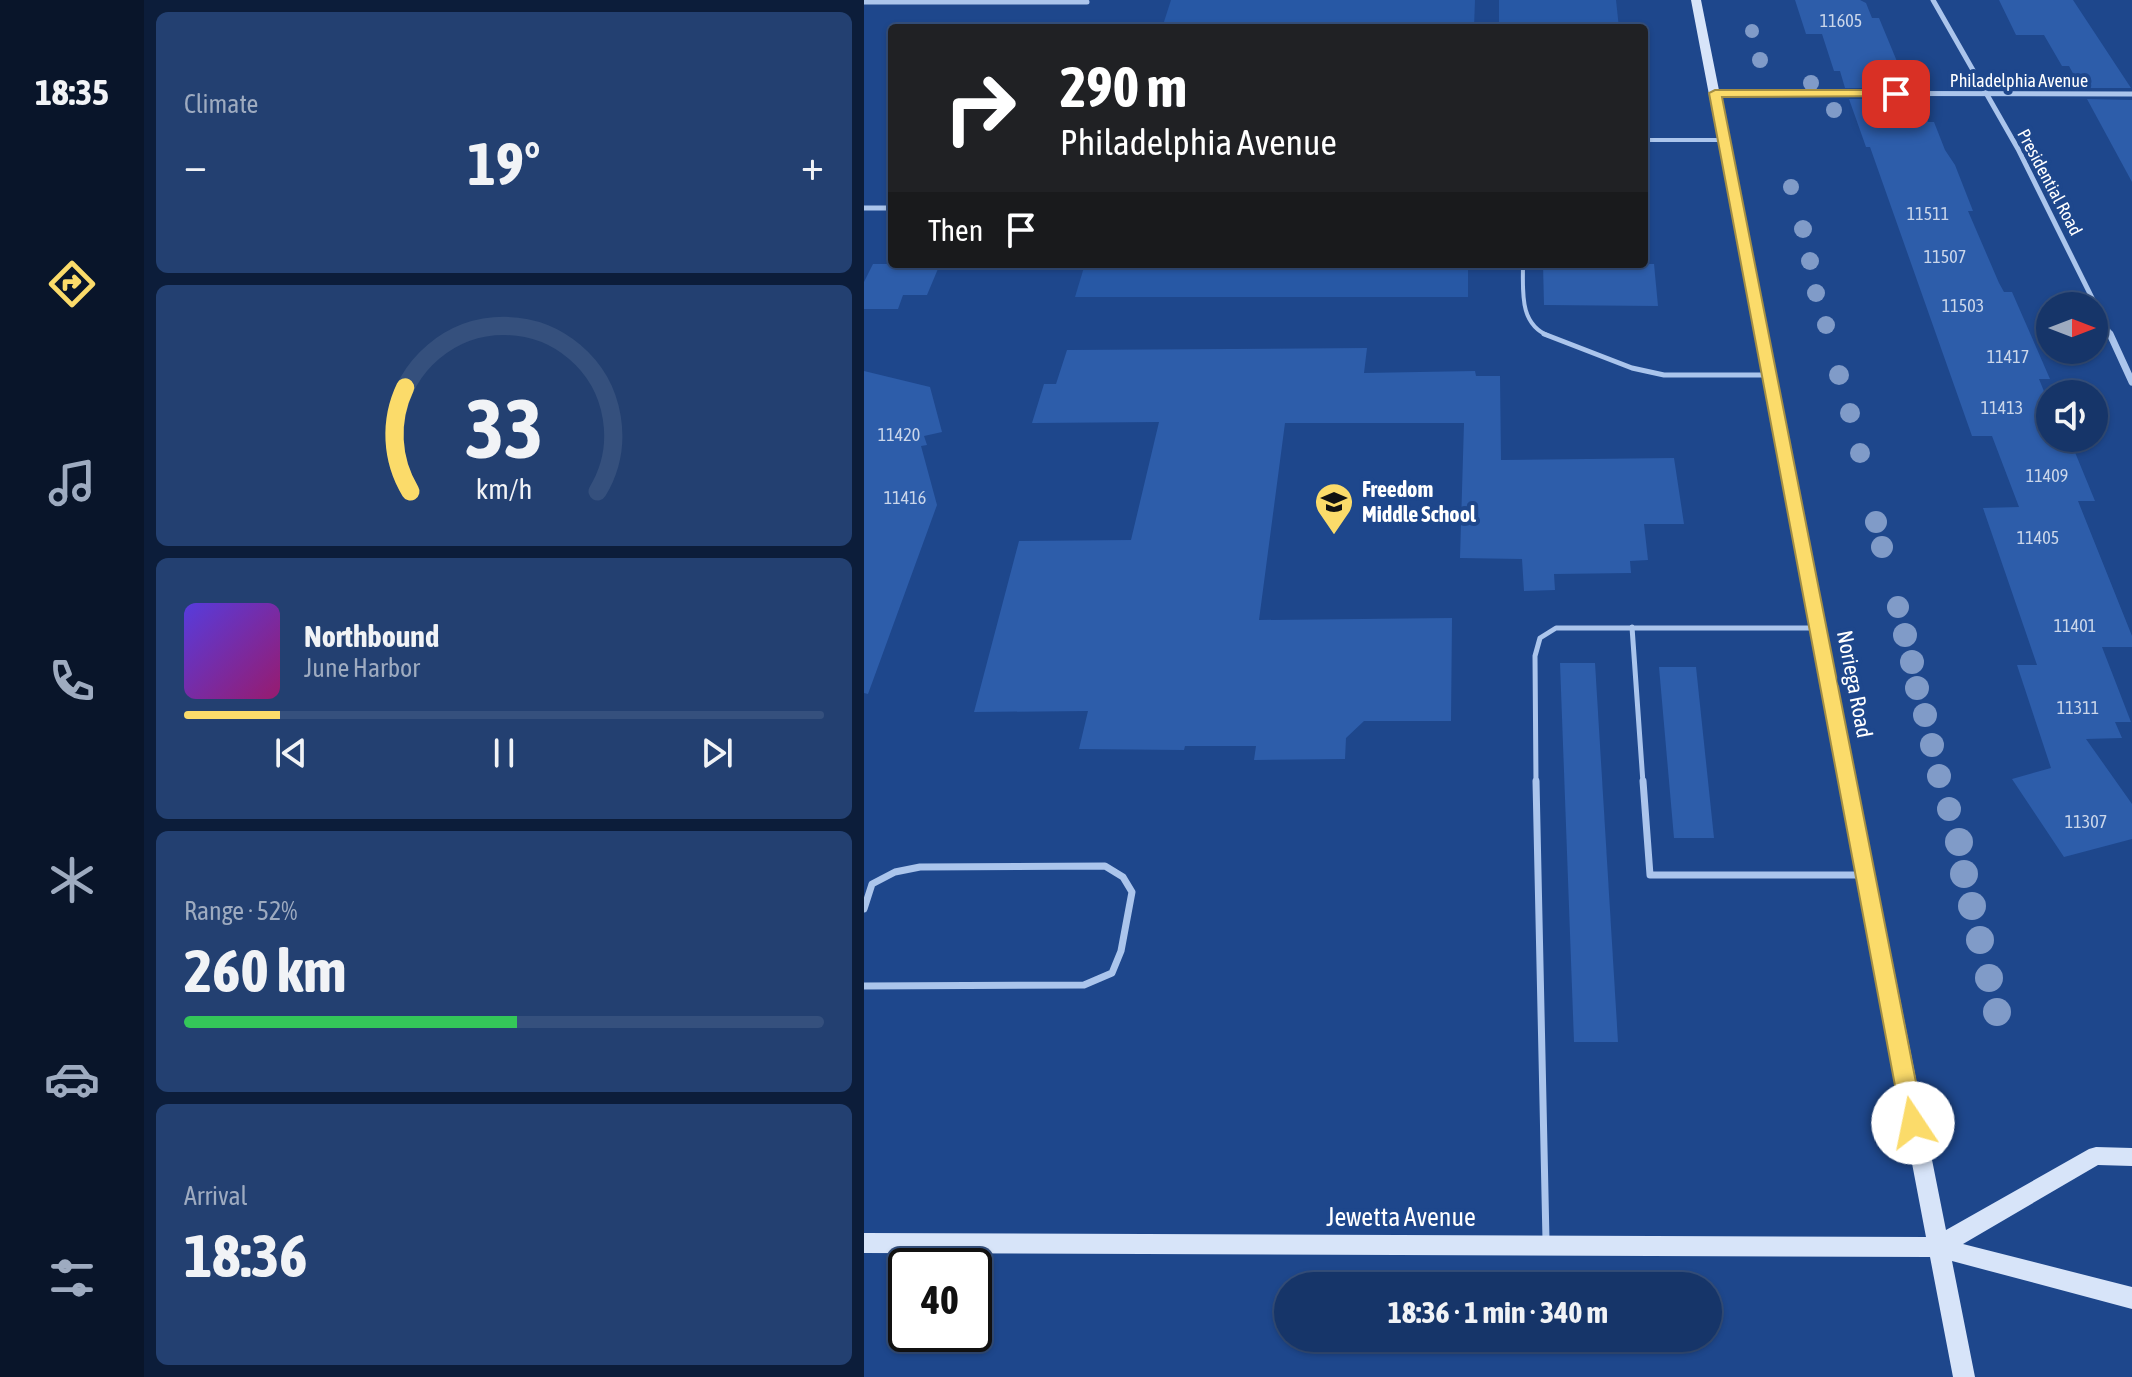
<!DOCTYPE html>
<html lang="en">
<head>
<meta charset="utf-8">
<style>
	body { margin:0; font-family:"Asap Condensed",sans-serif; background:#234071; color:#f1f3f6; height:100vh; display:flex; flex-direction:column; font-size:30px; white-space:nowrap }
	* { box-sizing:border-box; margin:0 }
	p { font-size:26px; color:#9eabc0 }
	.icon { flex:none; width:44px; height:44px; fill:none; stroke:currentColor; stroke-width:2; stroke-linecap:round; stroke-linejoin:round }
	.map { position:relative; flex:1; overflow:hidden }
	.details { display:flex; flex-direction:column; gap:12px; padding:12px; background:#0c1d3a; width:720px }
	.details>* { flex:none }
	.banner { position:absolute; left:24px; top:24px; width:760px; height:244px; border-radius:8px; box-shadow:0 2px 6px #0004,0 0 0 2px #35507d; background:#202124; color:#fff; overflow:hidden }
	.needle { width:52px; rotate:90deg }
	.controls { position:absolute; left:1172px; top:292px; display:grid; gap:16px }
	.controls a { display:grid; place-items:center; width:72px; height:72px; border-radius:50%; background:#163569; box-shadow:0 2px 6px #0004,0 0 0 2px #35507d; font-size:40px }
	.speed { position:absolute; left:24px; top:1248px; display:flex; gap:16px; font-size:40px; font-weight:700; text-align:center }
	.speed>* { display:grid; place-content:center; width:104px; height:104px; border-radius:50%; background:#163569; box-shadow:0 2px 6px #0004,0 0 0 2px #35507d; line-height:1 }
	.speed .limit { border:4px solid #111; border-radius:12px; background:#fff; color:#111 }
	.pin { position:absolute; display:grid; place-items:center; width:68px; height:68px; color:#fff; margin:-34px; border-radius:16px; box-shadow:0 4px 12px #0006 }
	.me { position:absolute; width:88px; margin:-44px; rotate:349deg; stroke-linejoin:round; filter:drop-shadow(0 0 6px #0008) }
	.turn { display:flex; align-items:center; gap:28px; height:168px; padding:0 40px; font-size:36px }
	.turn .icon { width:104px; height:104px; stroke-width:2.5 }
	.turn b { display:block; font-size:56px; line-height:68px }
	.then { display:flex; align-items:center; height:76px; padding:0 40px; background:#0003; gap:16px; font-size:30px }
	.big { font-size:60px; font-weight:700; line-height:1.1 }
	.details .tile { flex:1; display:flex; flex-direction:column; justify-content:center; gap:12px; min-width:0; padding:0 28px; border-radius:12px; background:#234071 }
	.details .dial { align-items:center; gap:0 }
	.dial svg { height:208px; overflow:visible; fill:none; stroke:#35507d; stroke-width:7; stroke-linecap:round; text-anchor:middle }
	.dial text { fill:#f1f3f6; stroke:none }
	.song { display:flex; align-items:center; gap:24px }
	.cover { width:96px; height:96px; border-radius:12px; background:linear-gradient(135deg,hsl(250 70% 55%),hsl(320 70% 35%)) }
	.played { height:8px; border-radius:4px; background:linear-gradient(90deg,#fbdb6a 15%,#35507d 15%) }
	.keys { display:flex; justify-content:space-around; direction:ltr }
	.heat { display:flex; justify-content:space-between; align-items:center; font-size:44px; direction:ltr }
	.charge { height:12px; border-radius:6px; background:linear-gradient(90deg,#34c759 52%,#35507d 0) }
	.trip { position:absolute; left:410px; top:1272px; width:448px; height:80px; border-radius:40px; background:#163569; box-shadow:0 2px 6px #0004,0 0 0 2px #35507d; font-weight:700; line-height:80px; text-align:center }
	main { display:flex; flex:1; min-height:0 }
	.menu { display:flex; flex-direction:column; width:144px; justify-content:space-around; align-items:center; background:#09152a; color:#9eabc0 }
	.menu .icon { width:56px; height:56px }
	.menu .active { color:#fbdb6a }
	.menu b { font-size:36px; color:#f1f3f6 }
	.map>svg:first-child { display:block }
</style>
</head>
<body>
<main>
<nav class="menu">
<b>18:35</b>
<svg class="icon active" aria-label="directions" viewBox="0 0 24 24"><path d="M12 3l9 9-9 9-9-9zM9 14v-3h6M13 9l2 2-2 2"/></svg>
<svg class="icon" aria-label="music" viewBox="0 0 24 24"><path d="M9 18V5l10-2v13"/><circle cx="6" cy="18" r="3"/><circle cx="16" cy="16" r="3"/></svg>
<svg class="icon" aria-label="phone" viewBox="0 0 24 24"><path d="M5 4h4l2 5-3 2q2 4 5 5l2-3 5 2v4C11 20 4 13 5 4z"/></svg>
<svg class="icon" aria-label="climate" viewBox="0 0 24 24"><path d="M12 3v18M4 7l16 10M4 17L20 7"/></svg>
<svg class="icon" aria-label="car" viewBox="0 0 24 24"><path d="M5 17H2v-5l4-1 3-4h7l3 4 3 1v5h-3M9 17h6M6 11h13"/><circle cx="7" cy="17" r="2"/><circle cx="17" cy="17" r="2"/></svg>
<svg class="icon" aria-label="filters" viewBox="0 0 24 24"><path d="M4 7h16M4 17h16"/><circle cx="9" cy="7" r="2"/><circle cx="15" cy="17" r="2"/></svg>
</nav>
<section class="details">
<div class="tile"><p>Climate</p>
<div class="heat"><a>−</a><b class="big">19°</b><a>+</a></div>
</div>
<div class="tile dial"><svg viewBox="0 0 100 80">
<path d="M14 69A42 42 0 1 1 86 69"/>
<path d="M14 69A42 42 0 0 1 12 29" stroke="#fbdb6a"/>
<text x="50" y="56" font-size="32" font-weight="700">33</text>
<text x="50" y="72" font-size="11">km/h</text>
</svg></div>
<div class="tile">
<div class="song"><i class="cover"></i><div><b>Northbound</b><p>June Harbor</p></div></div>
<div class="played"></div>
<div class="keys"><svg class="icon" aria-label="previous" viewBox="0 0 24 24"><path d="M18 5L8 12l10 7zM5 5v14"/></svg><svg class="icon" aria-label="pause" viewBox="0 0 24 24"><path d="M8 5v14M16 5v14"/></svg><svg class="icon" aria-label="next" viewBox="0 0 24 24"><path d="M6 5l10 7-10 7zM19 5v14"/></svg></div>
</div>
<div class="tile"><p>Range · 52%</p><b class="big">260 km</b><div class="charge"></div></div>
<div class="tile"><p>Arrival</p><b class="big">18:36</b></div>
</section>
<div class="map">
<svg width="1268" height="1377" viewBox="0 0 1268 1377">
	<rect width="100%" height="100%" fill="#1e478c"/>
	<!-- green -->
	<g fill="#2758a5">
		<path d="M307 0H611L610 28H298Z"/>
		<path d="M635 0H752L755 28H635Z"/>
		<path d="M221 264H604V297H211Z"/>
	</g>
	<!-- building -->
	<g fill="#2d5daa">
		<path d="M931 0H996L1002 3 1008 18H1015L1044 88H981L976 71H970L958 34H942Z"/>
		<path d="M1135 0H1209L1267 88H1217L1205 66H1198L1180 35H1152Z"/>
		<path d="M985 99H1049L1055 115H1061L1064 122H1070L1081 150 1091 165 1109 211H1104L1135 283 1140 292H1148L1186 379H1175L1186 406V438H1199L1201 445H1208L1231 501H1214L1268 636V647H1238L1267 722H1251L1258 738 1222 739 1268 804V839L1200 857 1148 779 1187 768 1153 665H1173L1119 508 1155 507 1128 436H1108L1006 147H1002Z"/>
		<path d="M1223 99 1268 100V182Z"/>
		<path d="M9 264H76L63 295H39L34 309H0V282Z"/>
		<path d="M679 264H790L794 306 680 305Z"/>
		<path d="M503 348 500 373 611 371 612 376H636L637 460 810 458 820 524H780L784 560 766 561 767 573 690 574 691 590 660 591 658 559 596 558 600 423H421L395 620 588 618 587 721H500L482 738 481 759 390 760 392 746H321L320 750 215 749 224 711 110 712 155 541 267 540 295 422 168 423 180 384H192L203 350Z"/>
		<path d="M0 371 66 387 78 432 60 436 63 445 57 446 73 505 4 694 0 693Z"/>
		<path d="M696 663H731L754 1042H710Z"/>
		<path d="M795 667H832L850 838H810Z"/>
	</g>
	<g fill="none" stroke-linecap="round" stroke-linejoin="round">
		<!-- lane-far2 -->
		<g stroke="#abc5ec" stroke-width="4">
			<path d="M780 140H860"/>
			<path d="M659 264C659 292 655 324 685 336"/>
		</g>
		<!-- lane-far1 -->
		<g stroke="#abc5ec" stroke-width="5">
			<path d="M680 334 768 368 800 375H905"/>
			<path d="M768 627 779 783"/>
			<path d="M672 783 671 656 676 638 692 628H954"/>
		</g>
		<!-- lane -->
		<g stroke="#abc5ec" stroke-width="7">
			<path d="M672 781 682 1240"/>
			<path d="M779 781 786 875H1001"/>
			<path d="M0 909 8 884 31 872 56 867 241 866 259 877 268 892 257 951 248 973 220 985 0 986"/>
		</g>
		<!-- street-far1 -->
		<g stroke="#abc5ec" stroke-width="5">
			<path d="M1069 0 1154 149 1247 336"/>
			<path d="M0 2H223"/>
			<path d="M851 93 1268 94"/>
			<path d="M0 208H28"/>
		</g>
		<!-- street -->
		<path stroke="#abc5ec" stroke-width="7" d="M1246 334 1268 382"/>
		<!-- secondary -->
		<path fill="#d7e4f9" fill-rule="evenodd" d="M827 0H837L1082 1230 1225 1149 1232 1147 1268 1148V1166L1234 1165 1099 1244 1268 1287V1309L1088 1261 1111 1377H1089L1066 1257 0 1253V1233L1062 1237Z"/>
	</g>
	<!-- trees -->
	<g fill="#809bc8">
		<circle cx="888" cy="31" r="7"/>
		<circle cx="896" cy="60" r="8"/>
		<circle cx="947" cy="83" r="8"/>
		<circle cx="1008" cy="83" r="8"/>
		<circle cx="970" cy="110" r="8"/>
		<circle cx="927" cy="187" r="8"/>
		<circle cx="939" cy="229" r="9"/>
		<circle cx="946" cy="261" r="9"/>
		<circle cx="952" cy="293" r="9"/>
		<circle cx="962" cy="325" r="9"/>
		<circle cx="975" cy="375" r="10"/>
		<circle cx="986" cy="413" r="10"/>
		<circle cx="996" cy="453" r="10"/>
		<circle cx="1012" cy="522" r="11"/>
		<circle cx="1018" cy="547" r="11"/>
		<circle cx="1034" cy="607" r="11"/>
		<circle cx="1041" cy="635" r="12"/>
		<circle cx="1048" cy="662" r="12"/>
		<circle cx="1053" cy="688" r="12"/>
		<circle cx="1061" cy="715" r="12"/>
		<circle cx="1068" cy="745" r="12"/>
		<circle cx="1075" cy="776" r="12"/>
		<circle cx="1085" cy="809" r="12"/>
		<circle cx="1095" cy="842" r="14"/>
		<circle cx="1100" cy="874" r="14"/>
		<circle cx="1108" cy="906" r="14"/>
		<circle cx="1116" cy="940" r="14"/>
		<circle cx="1125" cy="978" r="14"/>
		<circle cx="1133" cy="1012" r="14"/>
	</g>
	<!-- route -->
	<path fill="#fbdb6a" stroke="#a38e45" stroke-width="2" d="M1032 90 1038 94 1036 96 858 97 1060 1123 1057 1130 1049 1133 1041 1130 1038 1123 845 93 851 90Z"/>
	<!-- icons -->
	<defs>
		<symbol id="school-pin" viewBox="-11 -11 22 30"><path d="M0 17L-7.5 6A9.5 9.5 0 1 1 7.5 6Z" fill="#fbdb6a" stroke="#1e478c"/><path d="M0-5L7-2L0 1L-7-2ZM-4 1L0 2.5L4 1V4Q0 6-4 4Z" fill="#111"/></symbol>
	</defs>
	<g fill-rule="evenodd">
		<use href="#school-pin" x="448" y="480" width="44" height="60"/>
	</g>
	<g text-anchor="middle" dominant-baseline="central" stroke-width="8" stroke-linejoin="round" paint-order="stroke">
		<!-- number labels -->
		<g font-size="18" fill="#cad6ea">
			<text x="977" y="20">11605</text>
			<text x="1064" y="213">11511</text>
			<text x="1081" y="256">11507</text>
			<text x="1099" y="305">11503</text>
			<text x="1144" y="356">11417</text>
			<text x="1138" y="407">11413</text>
			<text x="35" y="434">11420</text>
			<text x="1183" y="475">11409</text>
			<text x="41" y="497">11416</text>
			<text x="1174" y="537">11405</text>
			<text x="1211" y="625">11401</text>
			<text x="1214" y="707">11311</text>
			<text x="1222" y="821">11307</text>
		</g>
		<!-- far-street labels -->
		<g font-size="18" fill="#fff" stroke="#1e478c">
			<text x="1155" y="80">Philadelphia Avenue</text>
			<text transform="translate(1186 182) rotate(62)">Presidential Road</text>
		</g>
		<!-- poi labels -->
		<g font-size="22" font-weight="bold" fill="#fff" stroke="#1e478c" text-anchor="start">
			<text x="498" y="489">Freedom<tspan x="498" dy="25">Middle School</tspan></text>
		</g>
		<!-- street labels -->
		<g font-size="22" fill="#fff" stroke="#1e478c">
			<text transform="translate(991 684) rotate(79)">Noriega Road</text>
		</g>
		<!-- near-street labels -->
		<g font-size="26" fill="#fff" stroke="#1e478c">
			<text x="537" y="1217">Jewetta Avenue</text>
		</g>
	</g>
</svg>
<div class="controls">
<a><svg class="needle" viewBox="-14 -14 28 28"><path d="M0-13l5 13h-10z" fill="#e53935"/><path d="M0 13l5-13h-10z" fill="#9eabc0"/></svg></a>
<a><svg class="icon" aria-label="sound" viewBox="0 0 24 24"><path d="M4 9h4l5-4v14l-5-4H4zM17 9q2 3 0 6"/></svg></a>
</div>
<div class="speed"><div class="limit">40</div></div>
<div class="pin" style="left:1032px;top:94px;background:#d93025"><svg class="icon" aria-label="arrive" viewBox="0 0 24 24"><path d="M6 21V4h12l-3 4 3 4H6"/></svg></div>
<svg class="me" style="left:1049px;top:1123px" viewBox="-20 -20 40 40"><circle r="19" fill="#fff"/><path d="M0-13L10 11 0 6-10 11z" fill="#fbdb6a"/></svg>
<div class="trip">18:36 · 1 min · 340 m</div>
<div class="banner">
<div class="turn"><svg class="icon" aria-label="right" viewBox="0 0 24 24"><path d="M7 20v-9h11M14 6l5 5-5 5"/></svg><div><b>290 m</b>Philadelphia Avenue</div></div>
<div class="then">Then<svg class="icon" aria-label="arrive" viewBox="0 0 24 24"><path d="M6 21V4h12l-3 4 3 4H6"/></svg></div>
</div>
</div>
</main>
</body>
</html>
